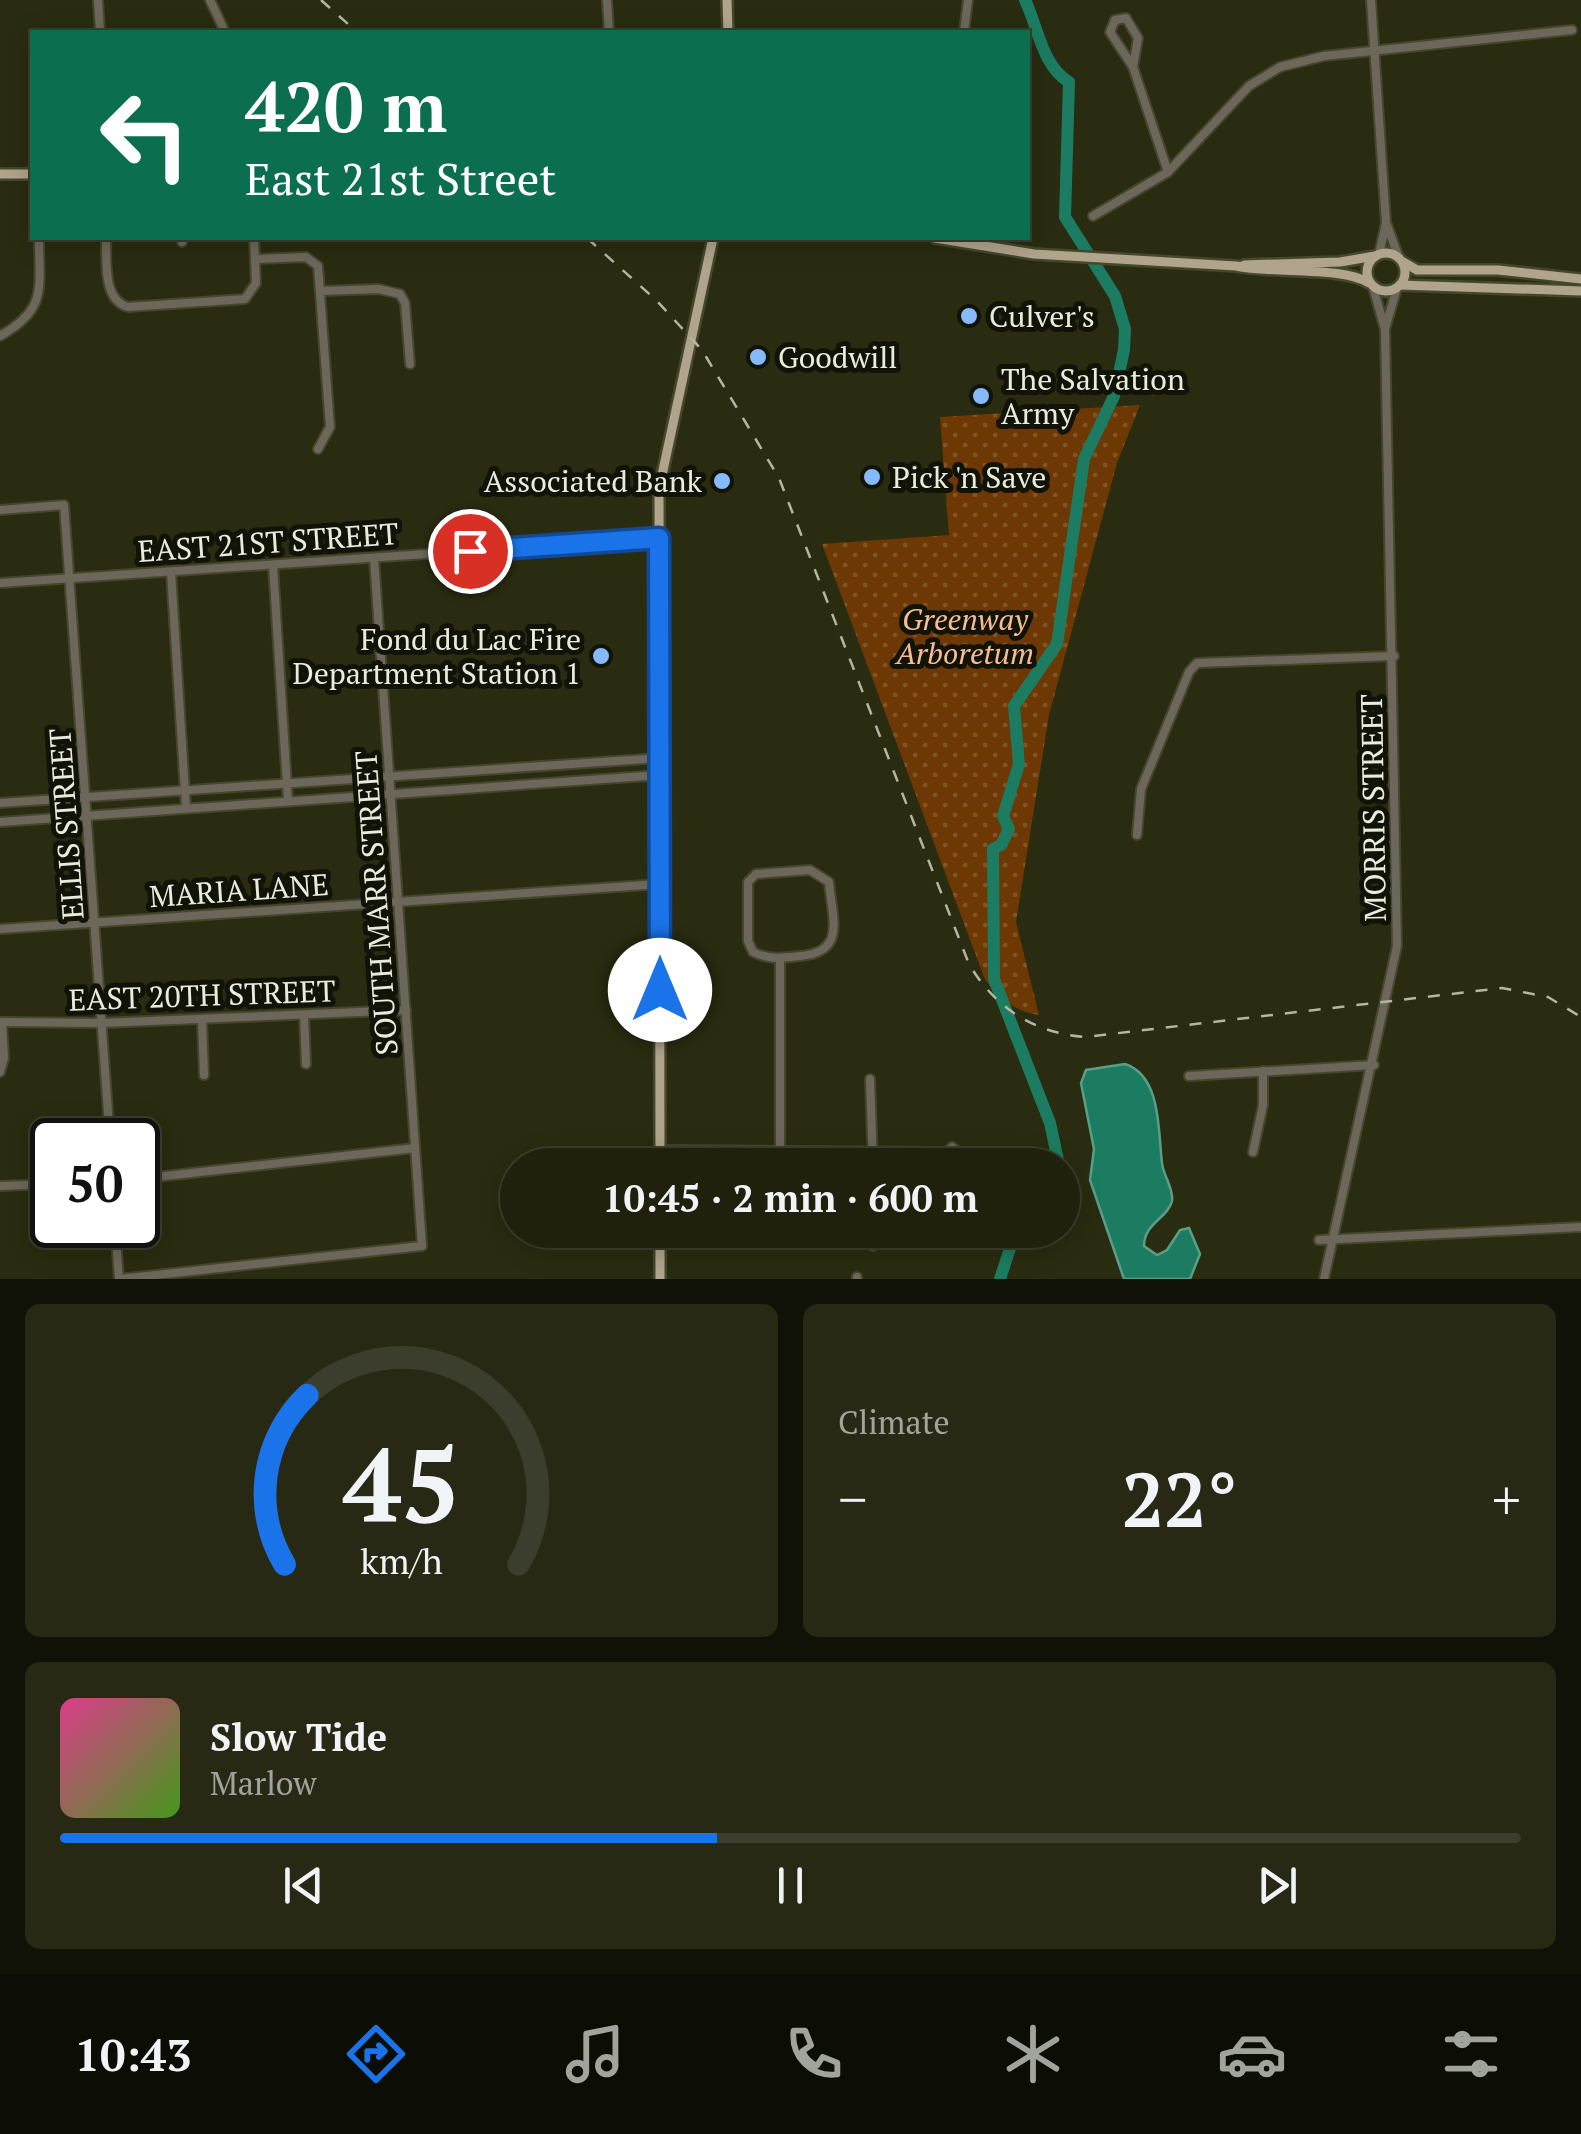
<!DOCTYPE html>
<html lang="en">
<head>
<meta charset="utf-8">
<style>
	body { margin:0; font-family:"PT Serif",serif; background:#272915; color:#f1f3f6; height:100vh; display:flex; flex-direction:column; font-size:38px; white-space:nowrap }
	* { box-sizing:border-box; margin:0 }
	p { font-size:32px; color:#a1a39d }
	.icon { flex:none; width:55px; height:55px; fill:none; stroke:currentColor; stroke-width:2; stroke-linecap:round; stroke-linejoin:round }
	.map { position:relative; height:1279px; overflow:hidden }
	.sheet { display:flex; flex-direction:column; gap:25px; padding:25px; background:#111207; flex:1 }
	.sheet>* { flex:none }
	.banner { position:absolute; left:30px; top:30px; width:1000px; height:210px; border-radius:0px; box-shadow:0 5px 25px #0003,0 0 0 2px #3c3e2d; background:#0b6e4f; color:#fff; overflow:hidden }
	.speed { position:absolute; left:30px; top:1118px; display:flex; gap:20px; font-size:50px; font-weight:700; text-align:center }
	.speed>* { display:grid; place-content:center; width:130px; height:130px; border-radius:50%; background:#1f210c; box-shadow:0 5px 25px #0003,0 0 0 2px #3c3e2d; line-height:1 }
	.speed .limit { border:5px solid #111; border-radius:15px; background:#fff; color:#111 }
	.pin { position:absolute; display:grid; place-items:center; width:85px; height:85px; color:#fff; margin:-42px; border:5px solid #fff; border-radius:50%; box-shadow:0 2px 10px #0007 }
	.me { position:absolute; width:110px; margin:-55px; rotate:0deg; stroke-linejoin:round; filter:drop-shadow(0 0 8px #0008) }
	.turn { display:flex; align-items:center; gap:35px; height:210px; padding:0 50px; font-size:45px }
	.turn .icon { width:130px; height:130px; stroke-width:2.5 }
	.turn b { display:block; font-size:70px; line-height:85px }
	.big { font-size:75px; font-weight:600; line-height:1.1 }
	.sheet .tile { flex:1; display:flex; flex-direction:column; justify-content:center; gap:15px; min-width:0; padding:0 35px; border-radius:15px; background:#272915 }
	.sheet .dial { align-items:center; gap:0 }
	.dial svg { height:260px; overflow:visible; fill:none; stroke:#3c3e2d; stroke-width:7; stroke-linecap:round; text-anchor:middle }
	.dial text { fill:#f1f3f6; stroke:none }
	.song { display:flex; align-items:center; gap:30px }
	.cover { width:120px; height:120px; border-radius:15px; background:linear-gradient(135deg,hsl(330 70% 55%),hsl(100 70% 35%)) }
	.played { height:10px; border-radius:5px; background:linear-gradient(90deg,#1a73e8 45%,#3c3e2d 45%) }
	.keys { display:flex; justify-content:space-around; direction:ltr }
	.heat { display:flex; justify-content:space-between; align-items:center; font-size:55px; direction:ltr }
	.sheet .tiles { flex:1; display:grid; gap:25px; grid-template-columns:1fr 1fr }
	.tile:last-child { grid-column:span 2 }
	.trip { position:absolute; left:500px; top:1148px; width:580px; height:100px; border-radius:50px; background:#1f210c; box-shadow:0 5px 25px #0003,0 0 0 2px #3c3e2d; font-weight:600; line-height:100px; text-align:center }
	.tab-bar { display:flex; height:160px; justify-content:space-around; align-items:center; background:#0c0d05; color:#a1a39d }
	.tab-bar .icon { width:70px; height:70px }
	.tab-bar .on { color:#1a73e8 }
	.tab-bar b { font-size:45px; color:#f1f3f6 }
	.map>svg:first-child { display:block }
</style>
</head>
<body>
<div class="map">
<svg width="1581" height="1279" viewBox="0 0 1581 1279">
	<defs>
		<pattern id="park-dots" width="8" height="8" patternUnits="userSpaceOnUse" patternTransform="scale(2.5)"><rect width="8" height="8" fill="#6d3803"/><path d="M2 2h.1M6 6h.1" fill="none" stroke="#825527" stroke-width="1.8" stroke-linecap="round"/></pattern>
	</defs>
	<rect width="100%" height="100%" fill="#292c10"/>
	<!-- park -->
	<path fill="url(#park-dots)" d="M1140 405 1117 463 1049 715 1016 922 1039 1015C1017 1012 994 997 984 977L822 544 949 535 940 417Z"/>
	<!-- water -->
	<path fill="#1c7c61" stroke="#5a9e86" stroke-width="2.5" d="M1125 1064C1162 1076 1158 1133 1162 1163 1163 1175 1174 1189 1172 1201 1168 1218 1144 1223 1144 1246L1157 1255 1167 1250 1180 1230 1189 1228 1200 1254 1190 1279H1124L1090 1180 1094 1149 1081 1083 1086 1070Z"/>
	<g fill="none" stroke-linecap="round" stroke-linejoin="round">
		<!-- river -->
		<g stroke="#1c7c61" stroke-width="12">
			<path d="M1025 0C1038 27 1042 66 1069 82L1065 217 1115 296 1125 329 1124 350 1114 396 1084 459 1057 644 1014 706 1019 764 1003 816 1009 829 1001 845 993 849 994 979 1050 1123 1059 1165"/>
			<path d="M1000 1279 1016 1230"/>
		</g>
		<defs>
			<g id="minor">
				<path d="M98 0 100 32"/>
				<path d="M210 0 225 32"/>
				<path d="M607 0 609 32"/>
				<path d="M1371 0 1386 223 1379 254"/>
				<path d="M964 32 968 0"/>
				<path d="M1133 67 1110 32 1115 20 1126 18 1138 38 1133 67 1168 172"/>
				<path d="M1093 216 1168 172 1249 86 1280 67 1324 56 1572 30"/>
				<path d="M1387 225 1399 258"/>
				<path d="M106 238C107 260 102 300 128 307L245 299 256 283 254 238"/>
				<path d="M182 238V242"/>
				<path d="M256 259 306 257 318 266 330 427 318 449"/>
				<path d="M1373 287 1384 326"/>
				<path d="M321 291 379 289 400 294 405 303 410 364"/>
				<path d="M0 336C48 309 39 288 39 238"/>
				<path d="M0 510 64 505 110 1140"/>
				<path d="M273 565 288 801"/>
				<path d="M171 572 186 808"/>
				<path d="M0 583 659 538"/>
				<path d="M0 803 660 758"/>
				<path d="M0 822 660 775"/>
				<path d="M1137 835 1141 789 1189 672 1197 663 1394 656"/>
				<path d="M810 870 829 882C832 918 847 952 800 956 782 958 769 960 753 952L748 941V882L756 874Z"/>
				<path d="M0 929 660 884"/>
				<path d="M780 958V1165"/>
				<path d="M304 1015 306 1064"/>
				<path d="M202 1019 204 1075"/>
				<path d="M0 1022 102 1023 406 1010"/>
				<path d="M0 1072 4 1058 2 1022"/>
				<path d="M1189 1076 1374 1065"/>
				<path d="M870 1079 873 1165"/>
				<path d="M660 1150 946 1152 952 1156 956 1150 952 1147 946 1152"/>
				<path d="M1253 1152 1263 1105V1071"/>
				<path d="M138 1179 415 1148"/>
				<path d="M0 1186 52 1184"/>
				<path d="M115 1225 119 1279"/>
				<path d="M1319 1240 1581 1227"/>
				<path d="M780 1243V1230"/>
				<path d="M873 1246V1230"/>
				<path d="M119 1279 422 1246 374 558"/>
				<path d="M857 1279V1277"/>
				<path d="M1324 1279 1397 946 1385 329 1397 288"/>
			</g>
			<g id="major">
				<path d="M727 0 728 32"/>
				<path d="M0 174H32"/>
				<path d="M935 238 1034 254 1236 266C1274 274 1342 266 1369 283"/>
				<circle cx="1386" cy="272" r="19"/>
				<path d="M1403 262 1417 270H1498L1581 279"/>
				<path d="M1244 265 1340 262 1375 256"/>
				<path d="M1400 285 1581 291"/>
				<path d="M660 1165 659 489 713 238"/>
				<path d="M660 1230V1279"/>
			</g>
		</defs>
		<!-- minor casing -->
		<use href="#minor" stroke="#44472c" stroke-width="12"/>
		<!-- major casing -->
		<use href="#major" stroke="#44472c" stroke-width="14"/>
		<!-- minor -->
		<use href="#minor" stroke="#6d675b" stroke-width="8"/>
		<!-- major -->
		<use href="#major" stroke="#b1a48c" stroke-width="9"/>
		<!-- rail -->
		<g stroke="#b4b6a2" stroke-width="2.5" stroke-dasharray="12 12" stroke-linecap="butt">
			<path d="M321 0 357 32"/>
			<path d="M587 238 657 301 702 350 779 478 969 964C995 1008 1034 1033 1085 1037L1502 988 1548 997 1581 1017"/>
		</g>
	</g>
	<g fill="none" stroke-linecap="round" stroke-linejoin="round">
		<defs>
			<path id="route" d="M470 551 659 538 660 990"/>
		</defs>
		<!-- route casing -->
		<use href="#route" stroke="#114b97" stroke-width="25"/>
		<!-- route -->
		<use href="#route" stroke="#1a73e8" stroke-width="18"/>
	</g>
	<!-- markers -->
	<g fill="#86bbfb" stroke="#121308" stroke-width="4">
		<circle cx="969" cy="316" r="10"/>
		<circle cx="758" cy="357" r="10"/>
		<circle cx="981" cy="396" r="10"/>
		<circle cx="872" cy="477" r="10"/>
		<circle cx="722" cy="481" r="10"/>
		<circle cx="601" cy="656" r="10"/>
	</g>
	<g text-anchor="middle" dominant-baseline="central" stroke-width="10" stroke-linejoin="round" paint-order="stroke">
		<!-- poi labels -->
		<g font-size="30" fill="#eaecdb" stroke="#121308" text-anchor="start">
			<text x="989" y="316">Culver's</text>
			<text x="778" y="357">Goodwill</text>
			<text x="1001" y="379">The Salvation<tspan x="1001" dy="34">Army</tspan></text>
			<text x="892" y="477">Pick 'n Save</text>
			<text x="702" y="481" text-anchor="end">Associated Bank</text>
			<text x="581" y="639" text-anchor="end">Fond du Lac Fire<tspan x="581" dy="34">Department Station 1</tspan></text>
		</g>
		<!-- street labels -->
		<g font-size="30" fill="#eaecdb" stroke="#121308">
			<text transform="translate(268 542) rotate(-4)">EAST 21ST STREET</text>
			<text transform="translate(1373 808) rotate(-91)">MORRIS STREET</text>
			<text transform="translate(66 824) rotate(-94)">ELLIS STREET</text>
			<text transform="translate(239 890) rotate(-4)">MARIA LANE</text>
			<text transform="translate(376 903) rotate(-94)">SOUTH MARR STREET</text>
			<text transform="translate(202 995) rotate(-2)">EAST 20TH STREET</text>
		</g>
		<!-- park labels -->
		<g font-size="30" font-style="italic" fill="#f8bc91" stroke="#121308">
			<text x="965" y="619">Greenway<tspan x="965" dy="34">Arboretum</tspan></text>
		</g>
	</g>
</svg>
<div class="speed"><div class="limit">50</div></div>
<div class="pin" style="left:470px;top:551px;background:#d93025"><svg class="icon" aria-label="arrive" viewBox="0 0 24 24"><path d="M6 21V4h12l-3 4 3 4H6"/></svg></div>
<svg class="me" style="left:660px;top:990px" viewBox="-20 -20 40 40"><circle r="19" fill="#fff"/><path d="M0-13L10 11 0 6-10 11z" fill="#1a73e8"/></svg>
<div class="trip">10:45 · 2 min · 600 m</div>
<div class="banner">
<div class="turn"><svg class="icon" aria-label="left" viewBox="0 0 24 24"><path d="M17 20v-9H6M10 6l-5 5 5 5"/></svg><div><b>420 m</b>East 21st Street</div></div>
</div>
</div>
<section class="sheet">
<div class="tiles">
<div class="tile dial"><svg viewBox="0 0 100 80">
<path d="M14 69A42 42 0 1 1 86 69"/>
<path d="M14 69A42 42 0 0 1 21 17" stroke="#1a73e8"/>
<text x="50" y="56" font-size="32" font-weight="700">45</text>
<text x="50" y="72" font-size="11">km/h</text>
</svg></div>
<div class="tile"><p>Climate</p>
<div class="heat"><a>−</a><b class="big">22°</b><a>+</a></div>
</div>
<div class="tile">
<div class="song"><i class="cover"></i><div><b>Slow Tide</b><p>Marlow</p></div></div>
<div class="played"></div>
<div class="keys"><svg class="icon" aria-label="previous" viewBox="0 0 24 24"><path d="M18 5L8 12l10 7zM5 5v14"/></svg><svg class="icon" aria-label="pause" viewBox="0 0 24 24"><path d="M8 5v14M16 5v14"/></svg><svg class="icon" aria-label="next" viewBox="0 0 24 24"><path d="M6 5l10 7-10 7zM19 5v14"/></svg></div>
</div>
</div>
</section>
<nav class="tab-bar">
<b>10:43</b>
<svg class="icon on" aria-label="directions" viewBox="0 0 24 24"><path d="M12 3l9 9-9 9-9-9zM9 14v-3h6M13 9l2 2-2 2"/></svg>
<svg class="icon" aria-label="music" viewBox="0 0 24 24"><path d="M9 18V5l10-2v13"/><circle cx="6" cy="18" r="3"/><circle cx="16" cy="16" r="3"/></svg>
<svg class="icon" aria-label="phone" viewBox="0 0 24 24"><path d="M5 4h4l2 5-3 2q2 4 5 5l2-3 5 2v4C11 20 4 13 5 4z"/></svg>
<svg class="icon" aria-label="climate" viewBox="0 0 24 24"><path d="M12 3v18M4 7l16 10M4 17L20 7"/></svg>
<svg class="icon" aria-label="car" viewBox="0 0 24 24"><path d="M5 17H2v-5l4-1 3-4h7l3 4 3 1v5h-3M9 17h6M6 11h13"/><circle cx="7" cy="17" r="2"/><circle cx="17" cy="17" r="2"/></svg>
<svg class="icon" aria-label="filters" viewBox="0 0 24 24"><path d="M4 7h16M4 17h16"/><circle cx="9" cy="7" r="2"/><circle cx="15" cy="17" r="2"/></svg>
</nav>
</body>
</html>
